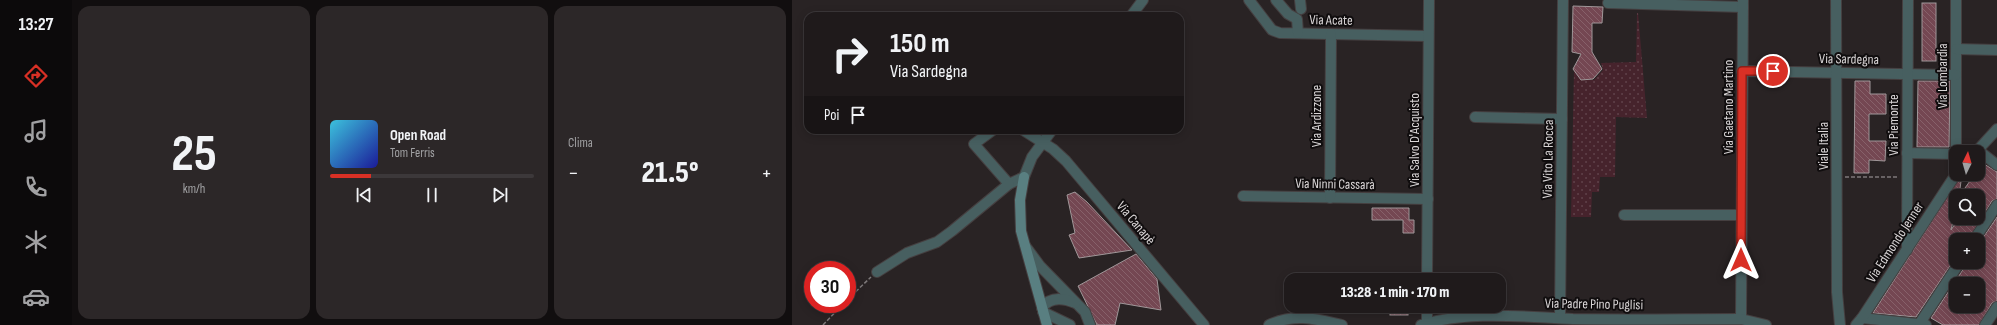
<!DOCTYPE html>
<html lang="it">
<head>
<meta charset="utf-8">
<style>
	body { margin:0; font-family:"Sofia Sans Condensed",sans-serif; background:#2c2728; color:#f1f3f6; height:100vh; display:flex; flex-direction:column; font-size:15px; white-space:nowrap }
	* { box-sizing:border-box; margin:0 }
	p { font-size:13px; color:#a1a1a3 }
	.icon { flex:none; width:22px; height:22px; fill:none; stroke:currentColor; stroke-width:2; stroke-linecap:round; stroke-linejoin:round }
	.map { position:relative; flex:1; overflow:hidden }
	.sheet { display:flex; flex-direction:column; gap:6px; padding:6px; background:#110e0f; width:720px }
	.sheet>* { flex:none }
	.top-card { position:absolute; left:12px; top:12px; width:380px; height:122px; border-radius:12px; box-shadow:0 2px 10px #0003,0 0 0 1px #3c383a; background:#1f1a1b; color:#f1f3f6; overflow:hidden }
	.needle { width:26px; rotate:5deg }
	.controls { position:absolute; left:1157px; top:145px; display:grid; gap:8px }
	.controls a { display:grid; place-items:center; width:36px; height:36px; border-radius:8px; background:#1f1a1b; box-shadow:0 2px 10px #0003,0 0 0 1px #3c383a; font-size:20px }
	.speed { position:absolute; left:12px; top:261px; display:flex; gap:8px; font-size:20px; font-weight:700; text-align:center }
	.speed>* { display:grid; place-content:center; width:52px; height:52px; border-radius:50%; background:#1f1a1b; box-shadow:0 2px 10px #0003,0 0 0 1px #3c383a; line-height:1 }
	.speed .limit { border:6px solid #d22; background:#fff; color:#111 }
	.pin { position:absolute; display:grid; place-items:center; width:34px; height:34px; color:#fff; margin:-17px; border:2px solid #fff; border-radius:50%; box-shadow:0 1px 4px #0007 }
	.me { position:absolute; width:44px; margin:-22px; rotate:0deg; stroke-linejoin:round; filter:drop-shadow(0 0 3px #0008) }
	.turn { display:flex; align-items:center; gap:14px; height:84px; padding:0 20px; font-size:18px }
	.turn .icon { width:52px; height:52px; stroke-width:2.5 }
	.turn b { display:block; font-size:28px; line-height:34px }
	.then { display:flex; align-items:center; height:38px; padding:0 20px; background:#0003; gap:8px; font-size:15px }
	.big { font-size:30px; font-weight:800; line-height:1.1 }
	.sheet .widget { flex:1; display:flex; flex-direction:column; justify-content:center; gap:6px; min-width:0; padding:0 14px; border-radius:12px; background:#2c2728 }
	.sheet .dial { align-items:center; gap:0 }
	.dial b { font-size:52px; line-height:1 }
	.song { display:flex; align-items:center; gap:12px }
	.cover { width:48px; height:48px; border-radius:6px; background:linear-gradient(135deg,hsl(190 70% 55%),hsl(240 70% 35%)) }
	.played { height:4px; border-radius:2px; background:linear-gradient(90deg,#d93025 20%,#3c383a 20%) }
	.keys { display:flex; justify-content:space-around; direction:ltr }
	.heat { display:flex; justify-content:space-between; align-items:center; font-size:22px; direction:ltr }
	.sheet .tiles { flex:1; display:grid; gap:6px; grid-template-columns:repeat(3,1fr) }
	.trip { position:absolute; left:492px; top:273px; width:222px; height:40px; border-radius:12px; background:#1f1a1b; box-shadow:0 2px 10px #0003,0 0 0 1px #3c383a; font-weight:800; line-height:40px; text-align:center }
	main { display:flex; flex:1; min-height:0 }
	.tab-bar { display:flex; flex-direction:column; width:72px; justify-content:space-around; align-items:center; background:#0c0a0b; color:#a1a1a3 }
	.tab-bar .icon { width:28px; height:28px }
	.tab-bar .active { color:#d93025 }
	.tab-bar b { font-size:18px; color:#f1f3f6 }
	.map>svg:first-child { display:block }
</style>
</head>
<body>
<main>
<nav class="tab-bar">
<b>13:27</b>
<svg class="icon active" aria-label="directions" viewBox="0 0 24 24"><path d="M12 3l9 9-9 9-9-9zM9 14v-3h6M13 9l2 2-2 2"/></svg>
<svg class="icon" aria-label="music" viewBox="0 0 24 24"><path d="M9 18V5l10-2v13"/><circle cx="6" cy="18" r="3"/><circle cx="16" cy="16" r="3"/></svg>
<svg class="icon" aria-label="phone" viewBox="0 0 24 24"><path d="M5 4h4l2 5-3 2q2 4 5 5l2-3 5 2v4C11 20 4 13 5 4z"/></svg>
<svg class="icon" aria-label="climate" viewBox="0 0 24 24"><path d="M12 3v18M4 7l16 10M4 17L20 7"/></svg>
<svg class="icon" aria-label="car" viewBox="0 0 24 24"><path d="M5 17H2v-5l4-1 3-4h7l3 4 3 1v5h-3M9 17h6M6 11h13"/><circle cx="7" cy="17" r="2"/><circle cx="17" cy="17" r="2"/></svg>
</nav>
<section class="sheet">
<div class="tiles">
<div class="widget dial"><b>25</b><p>km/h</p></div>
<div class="widget">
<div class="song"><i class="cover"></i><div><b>Open Road</b><p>Tom Ferris</p></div></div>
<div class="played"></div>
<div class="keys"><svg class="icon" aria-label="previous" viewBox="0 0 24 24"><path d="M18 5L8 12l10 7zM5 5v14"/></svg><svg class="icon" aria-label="pause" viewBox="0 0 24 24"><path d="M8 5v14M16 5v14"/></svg><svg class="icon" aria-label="next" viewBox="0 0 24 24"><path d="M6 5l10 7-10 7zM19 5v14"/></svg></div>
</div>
<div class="widget"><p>Clima</p>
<div class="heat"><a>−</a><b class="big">21.5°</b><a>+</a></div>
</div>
</div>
</section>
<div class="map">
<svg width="1205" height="325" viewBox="0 0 1205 325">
	<defs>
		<pattern id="grass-dots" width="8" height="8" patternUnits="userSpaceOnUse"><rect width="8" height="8" fill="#46232c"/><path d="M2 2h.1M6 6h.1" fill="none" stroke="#60424a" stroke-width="1.8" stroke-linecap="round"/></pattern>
		<pattern id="building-back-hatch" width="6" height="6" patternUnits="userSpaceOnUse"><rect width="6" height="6" fill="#744752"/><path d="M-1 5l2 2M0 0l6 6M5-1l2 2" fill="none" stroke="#87616a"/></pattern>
	</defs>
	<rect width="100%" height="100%" fill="#292324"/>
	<!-- grass -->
	<path fill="url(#grass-dots)" d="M845 13H846L855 118 824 117 823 177H808L807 192H800L799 217H779L782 70 789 80H802L811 70 809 63 844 62Z"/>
	<!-- building -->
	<g fill="url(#building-back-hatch)" stroke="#a09799" fill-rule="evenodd">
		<rect x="1130" y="3" width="14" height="58"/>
		<path d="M781 6 811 7 810 23H800V52L810 69 801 79 789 80 781 69 789 54 780 52Z"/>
		<path d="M1063 81H1078V94H1094V114H1077V141H1094L1093 161 1077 160V173H1062Z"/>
		<path d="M1126 81H1158L1157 147H1125Z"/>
		<path d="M1192 164 1205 172V199L1200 201 1176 240H1164V257L1124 317 1081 313 1170 174 1167 196H1164V208L1159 230 1167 218H1186V196L1173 188 1183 174H1186V171Z"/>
		<path d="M283 192 295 202 340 250 287 258 277 235 283 233 275 195Z"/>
		<path d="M580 208H617V220H622V233H611V220H580Z"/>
		<path d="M1205 217V301L1200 303 1187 325H1151L1139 318 1176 262H1186V245ZM1164 284H1186V311L1178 306H1164Z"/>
		<path d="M344 254 365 279 369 310 328 303 323 325H305L286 286Z"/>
		<rect x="598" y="306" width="18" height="9"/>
	</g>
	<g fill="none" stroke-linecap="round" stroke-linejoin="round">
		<defs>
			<g id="minor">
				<path d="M457 0 480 30 488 33 636 36"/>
				<path d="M484 0 496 14 505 19 506 33"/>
				<path d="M508 0 509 9"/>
				<path d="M1164 0V152"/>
				<path d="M816 3 951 7"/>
				<path d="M339 16 351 0"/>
				<path d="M1164 49 1205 50"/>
				<path d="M950 71 1164 75"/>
				<path d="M683 117 770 119"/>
				<path d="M201 130 182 144 217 184 232 177 240 157 260 130"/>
				<path d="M231 130 261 149 274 161 412 325"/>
				<path d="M1186 150 1205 165"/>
				<path d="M1184 152 1205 129"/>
				<path d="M1115 153 1164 154"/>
				<path d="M451 196 636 199"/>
				<path d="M538 198 539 34"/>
				<path d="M832 215H949"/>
				<path d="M1182 240 1205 205"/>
				<path d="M1115 250 1116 0"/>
				<path d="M85 272 115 253 145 242 160 231 217 184"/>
				<path d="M635 280 637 0"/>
				<path d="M768 318 771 0"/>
				<path d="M1070 318 1134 325"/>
				<path d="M949 319 951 0"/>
				<path d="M635 323V306"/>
				<path d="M1128 323 1168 262"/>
				<path d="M477 325C503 313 523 319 550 325"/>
				<path d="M629 325C678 310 731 317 781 319 837 320 893 319 949 319L974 325"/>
				<path d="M1064 325 1070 318 1164 174"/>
				<path d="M1193 325 1205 307"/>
			</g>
			<g id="tertiary">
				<path d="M1044 0 1045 292 1048 325"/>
				<path d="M234 247 248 266 293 312 298 325"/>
				<path d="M250 308C258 296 271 298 283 303"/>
				<path d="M251 312 278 325"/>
			</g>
			<path id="secondary" d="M232 177 228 200 229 231 255 325"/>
		</defs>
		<!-- minor casing -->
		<use href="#minor" stroke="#453f40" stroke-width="12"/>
		<!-- tertiary casing -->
		<use href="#tertiary" stroke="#453f40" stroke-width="12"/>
		<!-- secondary casing -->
		<use href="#secondary" stroke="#453f40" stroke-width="12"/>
		<!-- path -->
		<g stroke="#7d7879" stroke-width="1.5" stroke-dasharray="4 2" stroke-linecap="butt">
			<path d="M1053 177H1107"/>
			<path d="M55 300 79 277"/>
			<path d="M31 325 51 304"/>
		</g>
		<!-- minor -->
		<use href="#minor" stroke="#475f60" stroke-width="10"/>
		<!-- tertiary -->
		<use href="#tertiary" stroke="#475f60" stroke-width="10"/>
		<!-- secondary -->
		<use href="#secondary" stroke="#597f81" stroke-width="10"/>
	</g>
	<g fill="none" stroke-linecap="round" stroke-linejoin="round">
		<defs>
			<path id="route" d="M949 260 950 71H981"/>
		</defs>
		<!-- route casing -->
		<use href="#route" stroke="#8d1f18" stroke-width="10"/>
		<!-- route -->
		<use href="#route" stroke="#d93025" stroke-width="7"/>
	</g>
	<g text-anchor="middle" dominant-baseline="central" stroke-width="4" stroke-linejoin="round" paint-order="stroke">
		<!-- street labels -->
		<g font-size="14" fill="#d9d5d6" stroke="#100d0e">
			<text transform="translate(539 20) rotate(1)">Via Acate</text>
			<text transform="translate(1057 59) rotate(1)">Via Sardegna</text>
			<text transform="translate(1150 76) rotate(-90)">Via Lombardia</text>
			<text transform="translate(936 107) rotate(-90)">Via Gaetano Martino</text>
			<text transform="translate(524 116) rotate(-90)">Via Ardizzone</text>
			<text transform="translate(1101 125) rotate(-90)">Via Piemonte</text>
			<text transform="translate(622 140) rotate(-90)">Via Salvo D'Acquisto</text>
			<text transform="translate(1031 146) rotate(-90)">Viale Italia</text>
			<text transform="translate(756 159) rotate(-89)">Via Vito La Rocca</text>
			<text transform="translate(543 184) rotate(1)">Via Ninni Cassarà</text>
			<text transform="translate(344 223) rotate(50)">Via Canapè</text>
			<text transform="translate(1103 242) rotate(-57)">Via Edmondo Jenner</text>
			<text transform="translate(802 304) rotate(1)">Via Padre Pino Puglisi</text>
		</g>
	</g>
</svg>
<div class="controls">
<a><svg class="needle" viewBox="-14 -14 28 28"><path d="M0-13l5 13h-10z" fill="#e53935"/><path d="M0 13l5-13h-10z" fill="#a1a1a3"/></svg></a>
<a><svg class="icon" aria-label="search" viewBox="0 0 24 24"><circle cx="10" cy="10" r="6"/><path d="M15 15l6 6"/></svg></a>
<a>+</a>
<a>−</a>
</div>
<div class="speed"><div class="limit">30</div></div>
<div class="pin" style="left:981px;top:71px;background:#d93025"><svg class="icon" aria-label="arrive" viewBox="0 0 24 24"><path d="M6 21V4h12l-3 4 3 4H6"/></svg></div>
<svg class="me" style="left:949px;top:260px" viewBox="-20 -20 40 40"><path d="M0-17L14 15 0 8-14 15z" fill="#d93025" stroke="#fff" stroke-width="4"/></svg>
<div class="trip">13:28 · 1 min · 170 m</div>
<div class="top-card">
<div class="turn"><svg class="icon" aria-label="right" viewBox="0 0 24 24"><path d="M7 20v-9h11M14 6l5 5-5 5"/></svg><div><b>150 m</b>Via Sardegna</div></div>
<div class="then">Poi<svg class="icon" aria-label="arrive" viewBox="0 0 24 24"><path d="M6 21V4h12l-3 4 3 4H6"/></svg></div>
</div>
</div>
</main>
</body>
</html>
